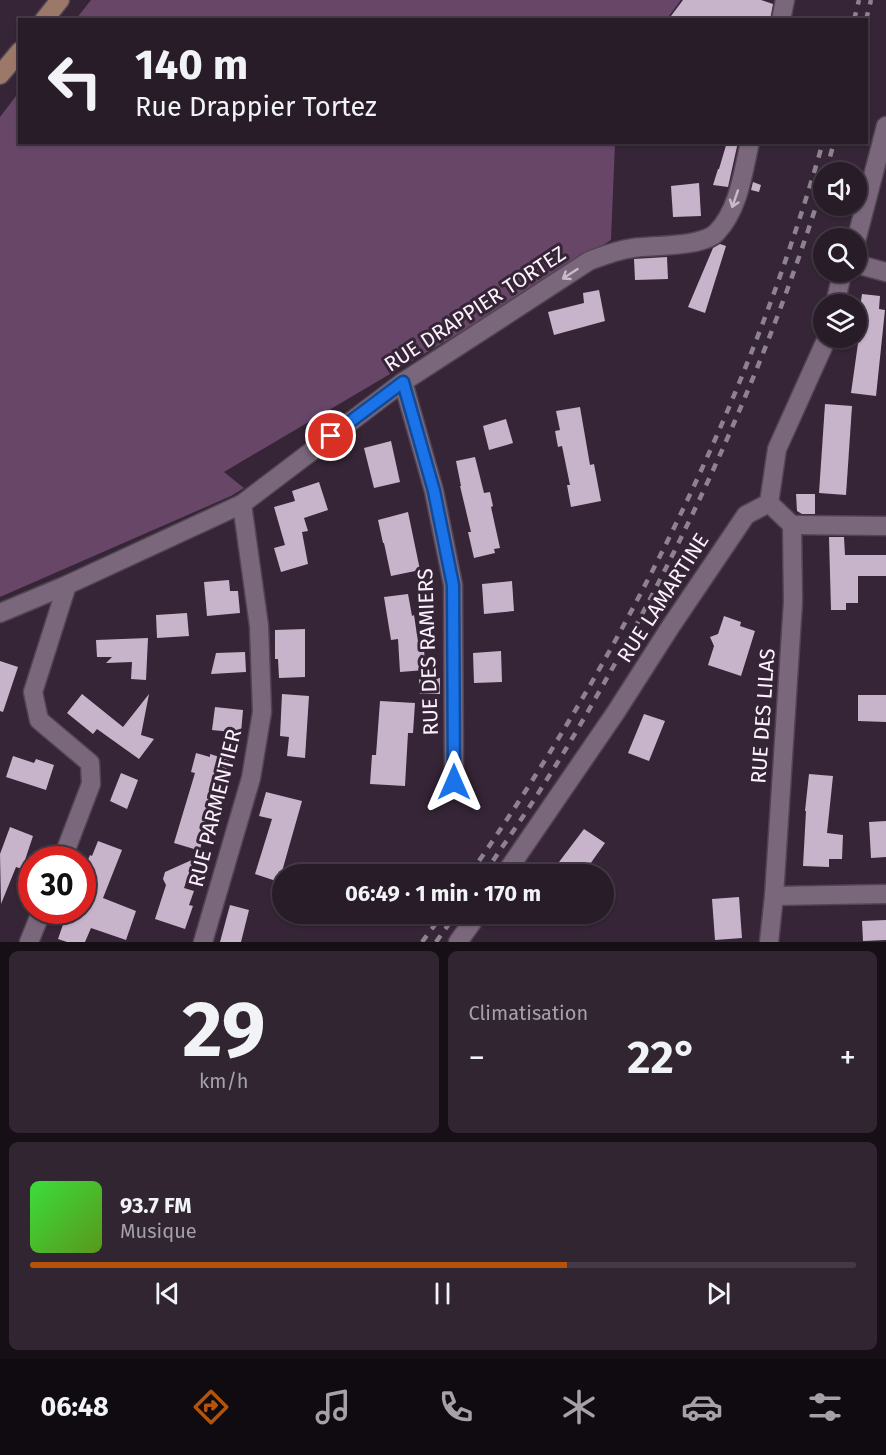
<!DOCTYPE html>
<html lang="fr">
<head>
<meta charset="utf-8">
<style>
	body { margin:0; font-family:"Fira Sans",sans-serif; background:#302530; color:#f1f3f6; height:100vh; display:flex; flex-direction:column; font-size:22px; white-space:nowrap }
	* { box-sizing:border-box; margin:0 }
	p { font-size:20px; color:#a5a1a8 }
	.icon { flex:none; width:33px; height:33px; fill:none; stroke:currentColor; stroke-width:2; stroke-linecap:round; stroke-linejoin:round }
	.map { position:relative; height:942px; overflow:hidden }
	.details { display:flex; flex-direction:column; gap:9px; padding:9px; background:#160f16; flex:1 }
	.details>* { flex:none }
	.top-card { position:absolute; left:18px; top:18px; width:850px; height:126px; border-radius:0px; box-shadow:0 2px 4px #0004,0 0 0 2px #443a45; background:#281c28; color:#f1f3f6; overflow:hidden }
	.buttons { position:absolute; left:813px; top:162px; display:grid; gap:12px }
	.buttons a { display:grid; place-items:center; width:54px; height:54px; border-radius:50%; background:#281c28; box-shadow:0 2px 4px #0004,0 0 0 2px #443a45; font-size:30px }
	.speed { position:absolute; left:18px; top:846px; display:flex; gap:12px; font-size:30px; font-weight:700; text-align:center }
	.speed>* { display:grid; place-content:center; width:78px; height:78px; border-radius:50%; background:#281c28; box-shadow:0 2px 4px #0004,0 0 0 2px #443a45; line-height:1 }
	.speed .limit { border:9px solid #d22; background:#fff; color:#111 }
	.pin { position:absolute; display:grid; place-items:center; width:51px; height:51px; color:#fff; margin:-26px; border:3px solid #fff; border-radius:50%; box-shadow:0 2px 6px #0007 }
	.me { position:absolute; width:66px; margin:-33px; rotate:0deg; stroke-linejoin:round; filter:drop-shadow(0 0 4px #0008) }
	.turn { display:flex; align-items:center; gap:21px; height:126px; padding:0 18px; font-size:27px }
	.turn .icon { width:78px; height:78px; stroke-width:2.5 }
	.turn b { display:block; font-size:42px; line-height:51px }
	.big { font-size:45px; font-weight:700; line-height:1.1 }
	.details .tile { flex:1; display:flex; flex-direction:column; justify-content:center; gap:9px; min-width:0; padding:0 21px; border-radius:9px; background:#302530 }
	.details .dial { align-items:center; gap:0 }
	.dial b { font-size:78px; line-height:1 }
	.song { display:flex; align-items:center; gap:18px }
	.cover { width:72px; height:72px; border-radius:9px; background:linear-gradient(135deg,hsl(120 70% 55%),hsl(90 70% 35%)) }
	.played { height:6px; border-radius:3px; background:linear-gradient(90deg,#b45309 65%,#443a45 65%) }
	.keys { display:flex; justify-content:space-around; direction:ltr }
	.heat { display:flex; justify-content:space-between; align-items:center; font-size:33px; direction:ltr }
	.details .tiles { flex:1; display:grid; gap:9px; grid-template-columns:1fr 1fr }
	.tile:last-child { grid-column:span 2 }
	.trip { position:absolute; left:272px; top:864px; width:342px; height:60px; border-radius:30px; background:#281c28; box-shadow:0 2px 4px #0004,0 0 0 2px #443a45; font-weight:700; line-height:60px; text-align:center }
	.tab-bar { display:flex; height:96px; justify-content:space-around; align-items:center; background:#100b10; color:#a5a1a8 }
	.tab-bar .icon { width:42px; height:42px }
	.tab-bar .active { color:#b45309 }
	.tab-bar b { font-size:27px; color:#f1f3f6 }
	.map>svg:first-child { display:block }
</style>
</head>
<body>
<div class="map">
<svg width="886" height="942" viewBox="0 0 886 942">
	<rect width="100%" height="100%" fill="#352536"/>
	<!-- green -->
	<g fill="#674668">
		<path d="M91 0H681L666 20 76 19Z"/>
		<path d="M19 92 20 142 615 143 611 240 517 299 224 472 244 488 231 496 0 597V117Z"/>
	</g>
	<!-- building -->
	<g fill="#c7b4cb">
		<path d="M683 0H761L773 4 770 20H668Z"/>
		<path d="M727 142H738L728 187 713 185 718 169H719Z"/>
		<path d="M753 182 761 185 759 192 751 190Z"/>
		<path d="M699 183 701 216 673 217 671 186Z"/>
		<path d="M720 244 726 246 705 313 688 307 713 248Z"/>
		<path d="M667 257 668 279 635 280 634 259Z"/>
		<path d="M599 290 605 321 554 335 548 312 584 303 583 293Z"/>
		<path d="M862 294 880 296 879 309 885 310 876 396 851 393 861 322H858Z"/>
		<path d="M825 404 852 406 846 495 819 493Z"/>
		<path d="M580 407 590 465 594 464 601 501 571 507 567 485H570L562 446 558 447 555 431 560 430 556 411Z"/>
		<path d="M506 419 513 443 489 450 483 426Z"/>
		<path d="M391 441 400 482 374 488 364 448Z"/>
		<path d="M475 457 484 493 490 492 493 506 491 507 500 548 494 549 495 553 474 558 468 532H471L460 486H461L456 461Z"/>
		<path d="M319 482 328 510 304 518 308 531 302 532 308 564 281 572 274 548 285 545 274 507 295 501 292 491Z"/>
		<path d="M796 494H815V514H802L797 511Z"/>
		<path d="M408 512 420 570 391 576 384 543H383L378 520Z"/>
		<path d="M829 537H844L845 555H886V576H858V603H846V610H831Z"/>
		<path d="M229 580 230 591H238L240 613 207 616 204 582Z"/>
		<path d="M512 581 514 611 484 614 482 584Z"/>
		<path d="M408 594 412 616 414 615 419 648H424L425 670 400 672 398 639 391 640 384 597Z"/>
		<path d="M187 613 189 636 157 638 156 615Z"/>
		<path d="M724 616 741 622 740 626 755 631 741 676 708 665 714 646 710 637 718 634Z"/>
		<path d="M305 629V677L279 678 278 659H275V630Z"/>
		<path d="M148 638 146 680 131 679 132 662 106 663 112 657H97L96 640Z"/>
		<path d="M501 651 502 682 474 683 473 653Z"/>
		<path d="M245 652 246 672 211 674 216 653Z"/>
		<path d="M0 661 18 667 3 712 0 711Z"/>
		<path d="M440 678V694H420L419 679Z"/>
		<path d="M82 694 123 727 149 694 141 735 154 739 139 759 97 729 93 734 67 713Z"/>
		<path d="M282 694 309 696 305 758 287 756 289 737 280 736Z"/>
		<path d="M858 695H886V722L858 721Z"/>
		<path d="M380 701 415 703 413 733H408L405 786 370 784 372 755H376Z"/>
		<path d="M215 707 243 710 241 733 212 730Z"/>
		<path d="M644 714 665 721 649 761 628 753Z"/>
		<path d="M196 753 210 757V754L229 760 223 781 221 780 200 849H194L174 843 195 773 191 772Z"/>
		<path d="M13 756 34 763 36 759 54 765 46 790 6 777Z"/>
		<path d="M121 773 138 780 127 809 110 801Z"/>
		<path d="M809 774 833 776 827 833 843 835 842 859H829V867L803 866 806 811H805Z"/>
		<path d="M266 792 302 801 279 882 255 874 272 819 259 816Z"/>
		<path d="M886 821V857L871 858 869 822Z"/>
		<path d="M10 827 33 836 22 869 16 867 1 904 0 854Z"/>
		<path d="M584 829 605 843 583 874H568L556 866Z"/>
		<path d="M98 841 122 850 103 898 136 911 126 940 91 928 85 942H67L58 939 68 910H82V874L90 855 92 856Z"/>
		<path d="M194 859 184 888 194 891 189 905 193 906 185 929 155 919 166 885 163 879 165 872Z"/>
		<path d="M739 897 742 938 715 940 712 899Z"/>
		<path d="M230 905 249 910 241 942H220Z"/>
		<path d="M886 920V940L863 941 862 921Z"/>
	</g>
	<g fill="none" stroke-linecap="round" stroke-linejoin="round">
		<defs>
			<g id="street">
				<path d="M781 20 785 0"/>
				<path d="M856 241 886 126"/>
				<path d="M856 264 886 272"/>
				<path d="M835 304 842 274 845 272"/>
				<path d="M403 382 434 491 453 585 454 782"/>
				<path d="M769 503 792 525 793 602 774 896 769 942"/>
				<path d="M792 525 886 526"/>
				<path d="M0 613 67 585 242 504 403 382 589 261C605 255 617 250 633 248 654 245 704 247 717 232 739 209 743 172 750 142"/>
				<path d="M62 860 91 784 90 763 39 720 33 692 67 585"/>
				<path d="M505 874 616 712 671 626 746 515 769 503 777 449 827 338"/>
				<path d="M774 896 886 894"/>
				<path d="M29 942 42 910"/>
				<path d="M203 942 251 778 262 712 259 626 242 504"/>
				<path d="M458 942 478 914"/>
			</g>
			<g id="secondary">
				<path d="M44 20 60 0"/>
				<path d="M0 75 20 51"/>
			</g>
		</defs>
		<!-- street casing -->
		<use href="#street" stroke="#524453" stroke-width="21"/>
		<!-- secondary casing -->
		<use href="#secondary" stroke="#524453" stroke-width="21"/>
		<!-- street -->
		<use href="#street" stroke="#7a677b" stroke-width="18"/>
		<!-- secondary -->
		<use href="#secondary" stroke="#9c7868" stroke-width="18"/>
		<!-- rail -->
		<g stroke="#8f8290" stroke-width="4.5" stroke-dasharray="8 8" stroke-linecap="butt">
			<path d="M854 20 859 0"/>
			<path d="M866 20 871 0"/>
			<path d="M826 172 834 142"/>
			<path d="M470 874C625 651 748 404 823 142"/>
			<path d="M484 874C504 844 525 815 544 784 575 736 603 685 631 635 709 490 775 339 824 181"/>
			<path d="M422 942 443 914"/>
			<path d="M436 942 456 914"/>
		</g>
	</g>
	<!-- one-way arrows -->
	<defs><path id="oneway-shaft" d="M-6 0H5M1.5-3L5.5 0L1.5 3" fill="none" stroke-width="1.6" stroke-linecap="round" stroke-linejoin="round" transform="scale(1.5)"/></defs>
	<g stroke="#c8bac8">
		<use href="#oneway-shaft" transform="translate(735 199) rotate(109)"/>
		<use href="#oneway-shaft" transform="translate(570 274) rotate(147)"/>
	</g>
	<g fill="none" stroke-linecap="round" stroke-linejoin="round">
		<defs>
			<path id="route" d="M331 436 403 382 434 491 453 585 454 782"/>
		</defs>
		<!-- route casing -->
		<use href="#route" stroke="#114b97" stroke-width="15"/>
		<!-- route -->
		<use href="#route" stroke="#1a73e8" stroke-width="10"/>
	</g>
	<g text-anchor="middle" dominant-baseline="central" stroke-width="6" stroke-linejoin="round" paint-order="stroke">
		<!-- street labels -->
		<g font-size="21" fill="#fcf1fc" stroke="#352536">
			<text transform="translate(475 309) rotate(-33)">RUE DRAPPIER TORTEZ</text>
			<text transform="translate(663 598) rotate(-57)">RUE LAMARTINE</text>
			<text transform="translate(428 652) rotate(-92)">RUE DES RAMIERS</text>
			<text transform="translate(763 716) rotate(-86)">RUE DES LILAS</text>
			<text transform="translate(215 808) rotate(-76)">RUE PARMENTIER</text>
		</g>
	</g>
</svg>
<div class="buttons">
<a><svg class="icon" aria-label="sound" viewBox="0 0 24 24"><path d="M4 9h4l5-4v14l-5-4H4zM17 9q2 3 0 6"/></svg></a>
<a><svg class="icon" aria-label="search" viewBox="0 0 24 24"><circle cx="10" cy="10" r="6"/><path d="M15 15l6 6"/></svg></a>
<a><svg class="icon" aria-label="layers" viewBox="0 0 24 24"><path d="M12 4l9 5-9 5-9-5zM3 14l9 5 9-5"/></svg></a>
</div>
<div class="speed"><div class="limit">30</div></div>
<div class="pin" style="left:331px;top:436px;background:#d93025"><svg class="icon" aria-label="arrive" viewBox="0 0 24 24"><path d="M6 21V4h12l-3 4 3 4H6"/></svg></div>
<svg class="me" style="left:454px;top:782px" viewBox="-20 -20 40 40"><path d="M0-17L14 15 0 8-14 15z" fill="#1a73e8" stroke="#fff" stroke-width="4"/></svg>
<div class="trip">06:49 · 1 min · 170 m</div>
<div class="top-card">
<div class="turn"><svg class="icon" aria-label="left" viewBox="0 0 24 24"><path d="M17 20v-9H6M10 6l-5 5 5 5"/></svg><div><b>140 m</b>Rue Drappier Tortez</div></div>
</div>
</div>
<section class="details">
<div class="tiles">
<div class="tile dial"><b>29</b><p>km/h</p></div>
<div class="tile"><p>Climatisation</p>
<div class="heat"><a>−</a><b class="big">22°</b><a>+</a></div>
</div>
<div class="tile">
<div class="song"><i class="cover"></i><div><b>93.7 FM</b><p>Musique</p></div></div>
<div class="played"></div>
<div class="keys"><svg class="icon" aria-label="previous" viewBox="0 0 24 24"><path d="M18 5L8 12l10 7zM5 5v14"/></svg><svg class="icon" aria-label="pause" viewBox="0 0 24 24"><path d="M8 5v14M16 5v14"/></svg><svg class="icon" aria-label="next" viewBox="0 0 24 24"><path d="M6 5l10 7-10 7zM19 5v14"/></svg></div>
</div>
</div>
</section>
<nav class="tab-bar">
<b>06:48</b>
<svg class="icon active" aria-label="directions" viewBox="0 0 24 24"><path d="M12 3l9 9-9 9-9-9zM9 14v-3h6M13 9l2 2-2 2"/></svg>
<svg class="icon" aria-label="music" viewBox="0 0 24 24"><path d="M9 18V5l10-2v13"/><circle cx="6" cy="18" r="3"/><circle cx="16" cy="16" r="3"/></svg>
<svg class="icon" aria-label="phone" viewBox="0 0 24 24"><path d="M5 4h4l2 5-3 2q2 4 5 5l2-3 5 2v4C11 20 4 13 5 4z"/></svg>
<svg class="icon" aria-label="climate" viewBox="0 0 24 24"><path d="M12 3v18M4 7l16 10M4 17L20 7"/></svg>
<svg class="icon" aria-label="car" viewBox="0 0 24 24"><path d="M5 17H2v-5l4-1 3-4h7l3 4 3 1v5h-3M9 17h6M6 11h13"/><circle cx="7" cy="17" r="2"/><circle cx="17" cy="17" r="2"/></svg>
<svg class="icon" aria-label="filters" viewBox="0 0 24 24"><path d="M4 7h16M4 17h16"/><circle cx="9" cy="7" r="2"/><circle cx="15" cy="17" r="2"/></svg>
</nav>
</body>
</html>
